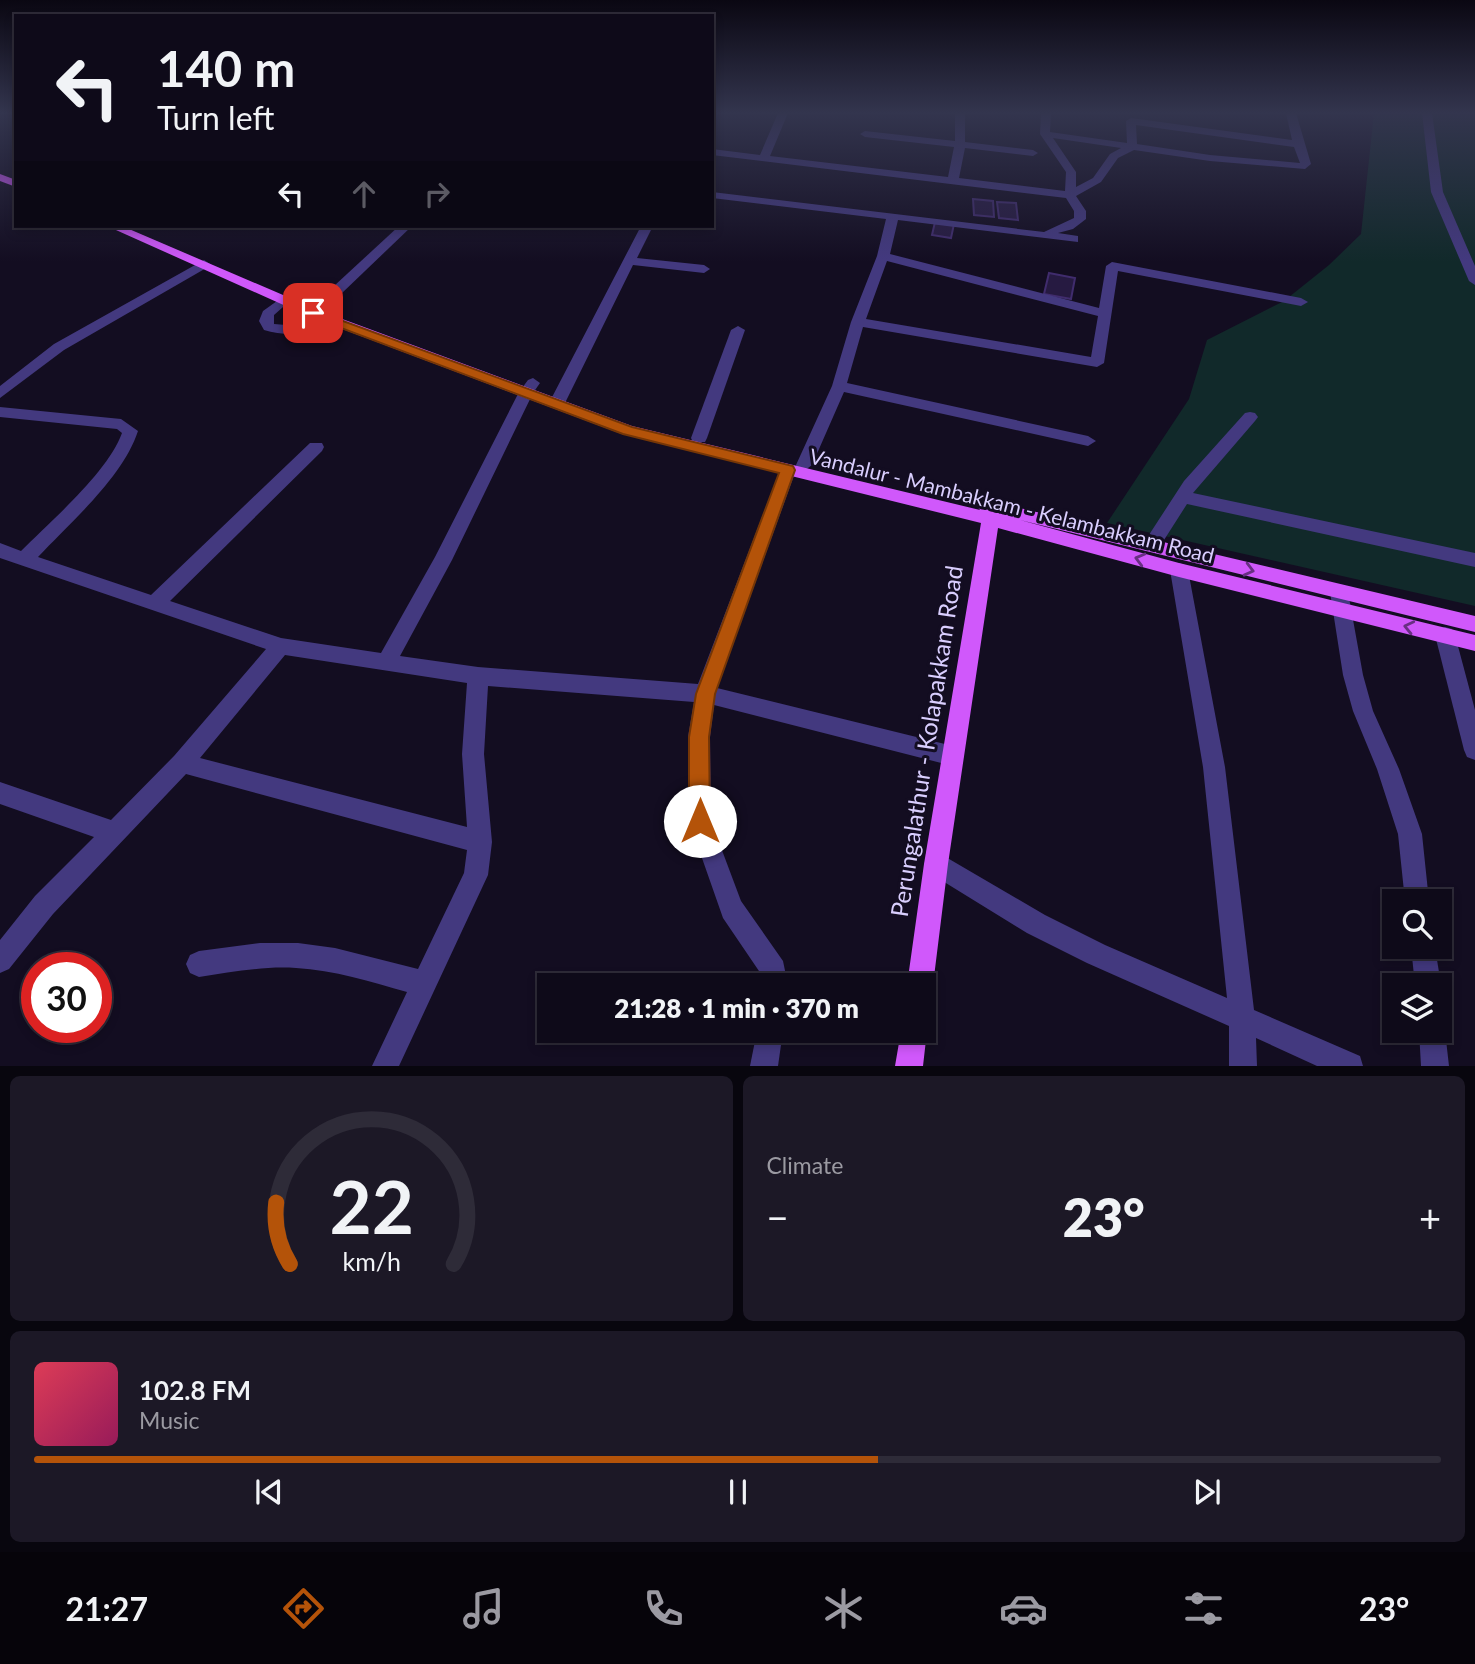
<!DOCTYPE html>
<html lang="en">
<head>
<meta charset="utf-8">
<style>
	body { margin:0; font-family:Lato,sans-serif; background:#1c1826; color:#f1f3f6; height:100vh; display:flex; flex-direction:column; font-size:26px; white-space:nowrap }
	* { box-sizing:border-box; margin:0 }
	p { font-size:23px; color:#9b9aa2 }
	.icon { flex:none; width:38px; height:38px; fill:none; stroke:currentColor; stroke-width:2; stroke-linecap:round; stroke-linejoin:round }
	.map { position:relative; height:1066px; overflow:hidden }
	.side { display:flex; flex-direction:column; gap:10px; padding:10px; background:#08060e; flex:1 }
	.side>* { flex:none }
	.banner { position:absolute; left:14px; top:14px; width:700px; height:214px; border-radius:0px; box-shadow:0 4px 10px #0003,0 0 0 2px #2e2b38; background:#0e0a19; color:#f1f3f6; overflow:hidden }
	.fabs { position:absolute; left:1382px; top:889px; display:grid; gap:14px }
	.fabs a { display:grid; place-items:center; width:70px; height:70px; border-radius:0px; background:#0e0a19; box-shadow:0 4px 10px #0003,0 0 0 2px #2e2b38; font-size:35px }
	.speed { position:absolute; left:21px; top:952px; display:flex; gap:14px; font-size:35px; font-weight:700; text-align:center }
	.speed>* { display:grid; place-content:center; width:91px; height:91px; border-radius:50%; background:#0e0a19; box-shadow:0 4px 10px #0003,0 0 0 2px #2e2b38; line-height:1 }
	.speed .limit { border:10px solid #d22; background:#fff; color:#111 }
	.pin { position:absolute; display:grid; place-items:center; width:60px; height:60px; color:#fff; margin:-30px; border-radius:14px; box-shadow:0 4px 10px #0006 }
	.me { position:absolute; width:77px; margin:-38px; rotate:0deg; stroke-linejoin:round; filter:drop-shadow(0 0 5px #0008) }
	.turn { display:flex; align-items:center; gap:24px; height:147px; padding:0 28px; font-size:32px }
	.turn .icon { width:91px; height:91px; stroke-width:2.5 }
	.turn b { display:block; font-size:49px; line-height:60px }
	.lanes { display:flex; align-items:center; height:66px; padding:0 28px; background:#0003; justify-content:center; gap:35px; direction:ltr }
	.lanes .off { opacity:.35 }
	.big { font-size:52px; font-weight:800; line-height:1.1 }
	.side .card { flex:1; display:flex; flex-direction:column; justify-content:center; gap:10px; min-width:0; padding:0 24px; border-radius:10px; background:#1c1826 }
	.side .dial { align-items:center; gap:0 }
	.dial svg { height:182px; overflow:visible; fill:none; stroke:#2e2b38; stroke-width:7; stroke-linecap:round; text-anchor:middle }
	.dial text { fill:#f1f3f6; stroke:none }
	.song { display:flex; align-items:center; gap:21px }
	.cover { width:84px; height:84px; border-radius:10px; background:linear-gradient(135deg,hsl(350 70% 55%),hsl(330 70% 35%)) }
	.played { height:7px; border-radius:4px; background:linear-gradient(90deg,#b45309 60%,#2e2b38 60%) }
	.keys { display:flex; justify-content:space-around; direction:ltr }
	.heat { display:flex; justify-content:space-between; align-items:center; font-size:38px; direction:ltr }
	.side .tiles { flex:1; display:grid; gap:10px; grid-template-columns:1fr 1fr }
	.card:last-child { grid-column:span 2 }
	.trip { position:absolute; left:537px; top:973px; width:399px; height:70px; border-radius:0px; background:#0e0a19; box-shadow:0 4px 10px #0003,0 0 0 2px #2e2b38; font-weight:800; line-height:70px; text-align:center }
	.dock { display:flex; height:112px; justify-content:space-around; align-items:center; background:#06040a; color:#9b9aa2 }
	.dock .icon { width:49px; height:49px }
	.dock .active { color:#b45309 }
	.dock b { font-size:32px; color:#f1f3f6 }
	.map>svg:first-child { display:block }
</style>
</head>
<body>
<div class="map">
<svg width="1475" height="1066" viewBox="0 0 1475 1066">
	<rect width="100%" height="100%" fill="#130d21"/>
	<!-- green -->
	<path fill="#11292a" d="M1374 113H1475V606L1107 523 1189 399 1207 340 1284 301 1329 265 1361 234Z"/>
	<!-- building -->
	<g fill="#261a41" stroke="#402c6d" stroke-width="2">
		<path d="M973 199 993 201 994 217 974 215Z"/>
		<path d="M997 202 1016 203 1018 220 999 218Z"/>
		<path d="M935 222 954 224 951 238 932 235Z"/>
		<path d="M1049 273 1075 278 1071 299 1044 294Z"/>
	</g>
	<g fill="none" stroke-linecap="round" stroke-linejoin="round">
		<!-- minor -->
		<g fill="#43397f" fill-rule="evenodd">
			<path d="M778 113H788L770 156 948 177 954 147 865 137 860 134 865 131 955 141V113H965V142L1033 150 1038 153 1033 156 965 148 959 178 1065 191 1066 172 1040 134 1041 113H1051L1050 132 1127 143 1126 121 1131 118 1292 140 1286 113H1296L1311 164 1305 169 1210 161 1134 150 1118 158 1101 182 1076 196 1086 211V219L1073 229 1058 233 1078 236V242L898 220 890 254 1099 308 1106 266 1112 262 1301 298 1308 302 1301 306 1118 271 1104 363 1097 367 863 327 847 383 1088 436 1096 441 1088 446 844 392 812 465 804 471 798 469 796 465 832 386 851 322 877 256 886 219 712 198V192L1044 232 1074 218V211L1066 198 712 155V149L760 155ZM1136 125 1294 147 1300 163 1210 155 1137 144ZM1053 138 1121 148 1110 154 1093 178 1076 187V172ZM887 261 1098 316 1091 357 866 319Z"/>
			<path d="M1422 113H1432L1443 192 1475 266V285L1469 281 1431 192Z"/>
			<path d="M128 226H141L135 230Z"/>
			<path d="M399 226H412L318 316H308V310Z"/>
			<path d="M641 226H653L637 258 704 265 710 269 704 273 633 265 565 403 562 406H552L549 403Z"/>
			<path d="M204 260 210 264 208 267 64 350 0 398V386L54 344Z"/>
			<path d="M284 296 291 300 274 315V324L299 326 329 315 336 319C317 336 287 337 264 330L259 321 263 311Z"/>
			<path d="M738 326 745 330 707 438 705 442H693L691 438 731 330Z"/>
			<path d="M533 378 540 383 533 393 452 560 400 656 478 667 698 684 780 470 788 464 796 470 717 688 953 746 961 749 964 756 961 763 953 766 714 705 710 737 711 821 741 901 783 961 788 985H762L761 974 723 918 689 821 688 737 694 702 488 686 484 754 492 842 488 875 399 1066H372L407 992C371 982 334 970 296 968 263 966 231 972 199 977L190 973 186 964 190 955 199 951 260 943H298L335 948 418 969 464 873 467 850 186 774 53 914 9 969 0 973V940L35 896 94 837 0 804V782L111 820 174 756 266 649 0 558V543L21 551C51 521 108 472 122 433L117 429 0 417V407L121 419 138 431C123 477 71 522 38 557L151 595 310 443H322L324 447 322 451 170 601 281 638 381 653 435 557 519 392 528 380ZM285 655 467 683 462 754 467 827 200 758Z"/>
			<path d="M1250 412 1255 413 1258 417 1255 421 1193 493 1475 553V567L1187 504 1157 551H1145L1142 546 1145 541 1184 481 1245 413Z"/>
			<path d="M1179 563 1185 565 1188 570 1225 767 1254 1010 1360 1056 1363 1066H1317L1256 1038 1257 1066H1229V1026L1087 963 1027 933 928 872 924 864 928 856 936 852 944 856 1045 915 1105 945 1227 998 1203 767 1170 570 1173 565Z"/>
			<path d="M1339 585 1346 587 1348 592 1363 675 1373 711 1399 769 1422 834 1429 901H1405L1398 834 1377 769 1353 711 1343 675 1330 592 1332 587Z"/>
			<path d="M1445 627 1452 629 1455 635 1475 710V760L1467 757 1464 750 1435 635 1438 629Z"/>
			<path d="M1411 947H1435L1441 985 1440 987 1415 985Z"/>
			<path d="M1440 1021 1445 1031 1449 1066H1421L1419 1031H1440Z"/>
			<path d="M757 1031H783L778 1066H750Z"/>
		</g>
		<!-- major -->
		<g fill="#d058fb" fill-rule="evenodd">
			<path d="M0 174 16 180V187L0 181Z"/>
			<path d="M107 226H122L318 310 632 426 980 510 977 506 980 502 986 500 1475 616V632L1020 520 1179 563 1475 635V651L1179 577 998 528 948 864 933 985 929 994 924 996V985H907L924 864 981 523 622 434 308 316Z"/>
			<path d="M924 1023 927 1031 923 1066H895L901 1031H924Z"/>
		</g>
	</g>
	<!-- one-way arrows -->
	<defs><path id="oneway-chevron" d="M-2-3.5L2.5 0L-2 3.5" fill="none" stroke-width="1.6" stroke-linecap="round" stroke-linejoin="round" transform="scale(1.75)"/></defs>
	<g stroke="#682f83">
		<use href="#oneway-chevron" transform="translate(1140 559) rotate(-165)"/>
		<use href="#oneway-chevron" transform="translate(1249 570) rotate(14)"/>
		<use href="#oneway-chevron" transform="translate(1409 627) rotate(-167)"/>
	</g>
	<!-- sky -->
	<linearGradient id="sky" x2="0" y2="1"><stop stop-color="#0a0712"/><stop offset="0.43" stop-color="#33354e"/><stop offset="1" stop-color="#33354e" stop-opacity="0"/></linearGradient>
	<rect width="1475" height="262" fill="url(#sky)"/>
	<!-- route -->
	<path fill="#b45309" stroke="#753606" stroke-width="2" d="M313 310 632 427 793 466 795 470 715 694 709 737 710 821 707 828 700 831 692 828 689 821V737L696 694 779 473 623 434 309 316 307 313Z"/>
	<g text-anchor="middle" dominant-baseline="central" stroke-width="6" stroke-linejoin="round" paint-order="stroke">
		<!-- street labels -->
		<g font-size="21" fill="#d9cefe" stroke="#130d21">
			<text transform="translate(1012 505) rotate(14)">Vandalur - Mambakkam - Kelambakkam Road</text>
		</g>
		<!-- near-street labels -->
		<g font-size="24" fill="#d9cefe" stroke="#130d21">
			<text transform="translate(926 741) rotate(-81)">Perungalathur - Kolapakkam Road</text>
		</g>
	</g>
</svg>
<div class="fabs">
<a><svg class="icon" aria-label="search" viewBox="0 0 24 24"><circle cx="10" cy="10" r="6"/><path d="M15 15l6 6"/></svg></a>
<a><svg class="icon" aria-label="layers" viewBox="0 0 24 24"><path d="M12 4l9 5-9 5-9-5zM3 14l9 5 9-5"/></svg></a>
</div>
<div class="speed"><div class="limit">30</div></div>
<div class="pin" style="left:313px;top:313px;background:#d93025"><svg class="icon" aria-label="arrive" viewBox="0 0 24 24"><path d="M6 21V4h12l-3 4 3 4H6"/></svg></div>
<svg class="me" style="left:700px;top:821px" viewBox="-20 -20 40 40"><circle r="19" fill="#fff"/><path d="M0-13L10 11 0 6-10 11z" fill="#b45309"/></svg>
<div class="trip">21:28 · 1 min · 370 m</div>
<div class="banner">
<div class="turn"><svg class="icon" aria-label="left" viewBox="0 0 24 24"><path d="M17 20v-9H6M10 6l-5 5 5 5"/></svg><div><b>140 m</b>Turn left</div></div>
<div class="lanes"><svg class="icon" aria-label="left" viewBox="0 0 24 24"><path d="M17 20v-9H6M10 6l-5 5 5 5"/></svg><svg class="icon off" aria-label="ahead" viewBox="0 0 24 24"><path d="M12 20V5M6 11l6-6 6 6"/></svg><svg class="icon off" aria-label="right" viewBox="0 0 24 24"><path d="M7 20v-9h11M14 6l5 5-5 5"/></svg></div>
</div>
</div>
<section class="side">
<div class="tiles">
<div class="card dial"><svg viewBox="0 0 100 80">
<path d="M14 69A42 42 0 1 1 86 69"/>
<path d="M14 69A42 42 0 0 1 8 42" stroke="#b45309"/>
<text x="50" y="56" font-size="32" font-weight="700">22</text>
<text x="50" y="72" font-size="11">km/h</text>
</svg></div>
<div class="card"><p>Climate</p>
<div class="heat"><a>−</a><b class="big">23°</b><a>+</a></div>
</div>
<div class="card">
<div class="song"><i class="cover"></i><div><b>102.8 FM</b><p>Music</p></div></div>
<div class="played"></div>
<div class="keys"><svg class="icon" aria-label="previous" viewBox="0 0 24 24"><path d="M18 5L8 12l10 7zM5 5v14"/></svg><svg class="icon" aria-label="pause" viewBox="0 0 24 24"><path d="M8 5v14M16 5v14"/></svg><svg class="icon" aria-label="next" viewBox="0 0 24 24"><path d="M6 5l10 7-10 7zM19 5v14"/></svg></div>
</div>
</div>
</section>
<nav class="dock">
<b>21:27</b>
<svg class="icon active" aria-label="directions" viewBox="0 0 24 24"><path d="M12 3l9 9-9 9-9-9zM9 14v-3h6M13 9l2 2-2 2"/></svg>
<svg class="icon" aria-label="music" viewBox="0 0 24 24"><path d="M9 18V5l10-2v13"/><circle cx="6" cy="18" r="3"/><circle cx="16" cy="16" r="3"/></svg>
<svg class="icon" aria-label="phone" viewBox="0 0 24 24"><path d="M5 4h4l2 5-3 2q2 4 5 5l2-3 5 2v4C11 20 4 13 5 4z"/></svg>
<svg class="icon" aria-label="climate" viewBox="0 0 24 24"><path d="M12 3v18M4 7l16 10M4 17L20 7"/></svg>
<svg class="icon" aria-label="car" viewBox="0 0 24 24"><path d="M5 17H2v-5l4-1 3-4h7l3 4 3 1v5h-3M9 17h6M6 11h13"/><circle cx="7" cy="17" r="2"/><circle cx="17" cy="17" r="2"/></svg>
<svg class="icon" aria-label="filters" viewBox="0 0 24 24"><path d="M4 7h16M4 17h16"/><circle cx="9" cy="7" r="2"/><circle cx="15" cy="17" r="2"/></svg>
<b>23°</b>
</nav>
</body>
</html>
